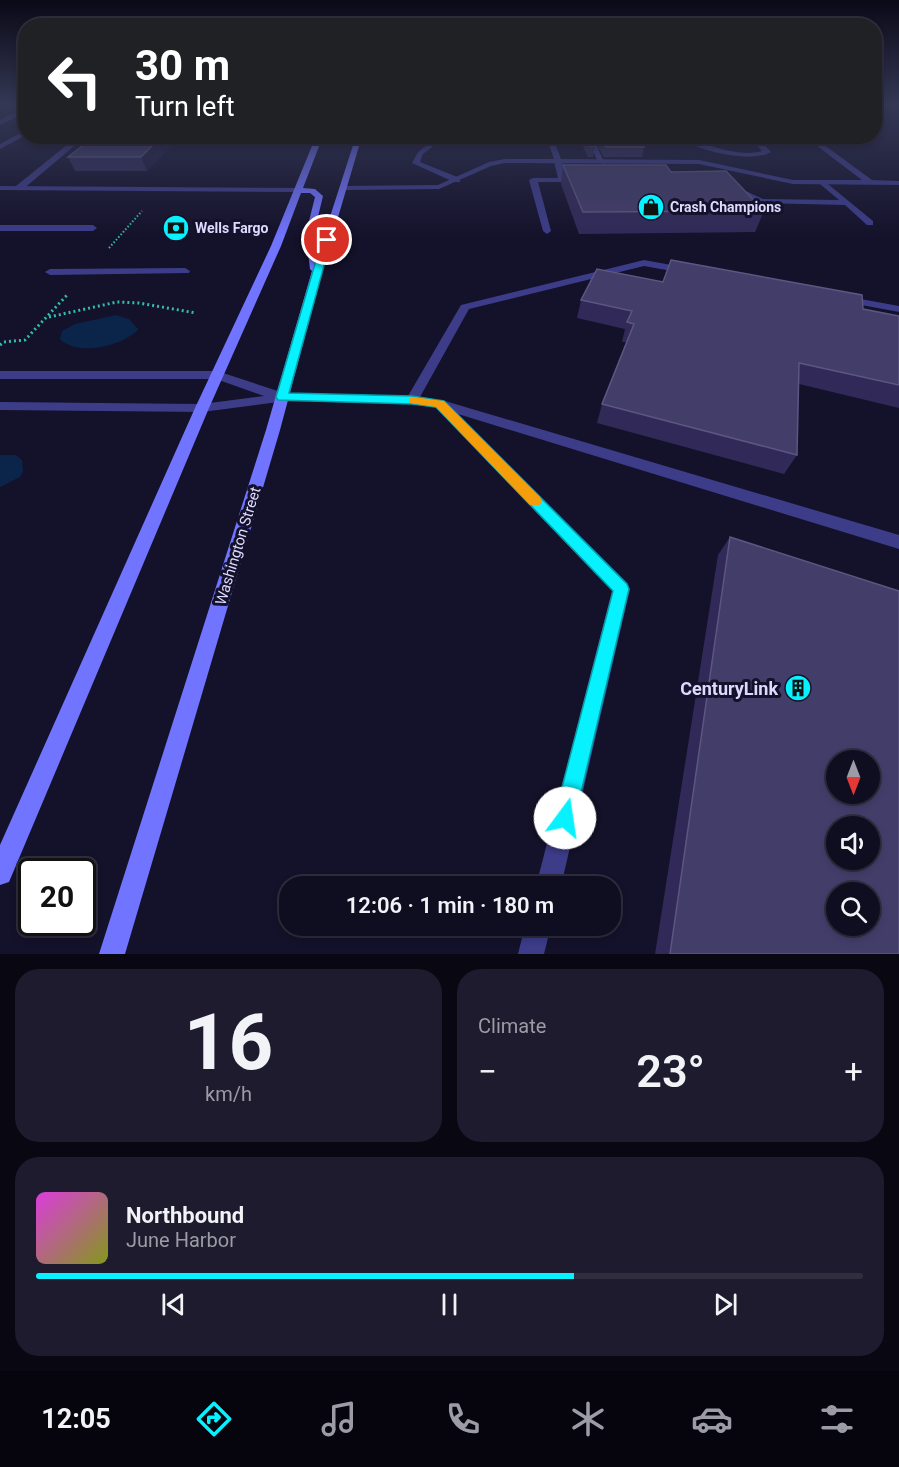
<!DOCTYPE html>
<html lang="en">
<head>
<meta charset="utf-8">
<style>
	body { margin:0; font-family:Roboto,sans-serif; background:#1d1b2d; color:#f1f3f6; height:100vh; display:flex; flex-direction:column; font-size:22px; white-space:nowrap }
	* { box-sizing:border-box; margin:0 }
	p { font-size:20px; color:#9b9ca5 }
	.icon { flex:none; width:33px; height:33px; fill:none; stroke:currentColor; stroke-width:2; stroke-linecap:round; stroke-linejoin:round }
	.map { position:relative; height:954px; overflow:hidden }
	.side { display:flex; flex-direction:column; gap:15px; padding:15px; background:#080712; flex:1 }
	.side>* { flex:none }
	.guide { position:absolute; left:18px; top:18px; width:864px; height:126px; border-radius:24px; box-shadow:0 3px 9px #0003,0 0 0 2px #2f2d3e; background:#202124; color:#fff; overflow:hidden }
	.needle { width:39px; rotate:180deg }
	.buttons { position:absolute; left:826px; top:750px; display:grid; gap:12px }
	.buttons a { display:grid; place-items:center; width:54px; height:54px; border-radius:50%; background:#0f0d20; box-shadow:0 3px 9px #0003,0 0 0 2px #2f2d3e; font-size:30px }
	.speed { position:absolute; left:18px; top:858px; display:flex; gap:12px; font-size:30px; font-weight:700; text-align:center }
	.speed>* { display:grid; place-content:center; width:78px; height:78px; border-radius:50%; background:#0f0d20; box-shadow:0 3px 9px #0003,0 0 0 2px #2f2d3e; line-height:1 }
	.speed .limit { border:3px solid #111; border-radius:9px; background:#fff; color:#111 }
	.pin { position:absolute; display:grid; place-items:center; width:51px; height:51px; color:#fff; margin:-26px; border:3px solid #fff; border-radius:50%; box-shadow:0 2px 6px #0007 }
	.me { position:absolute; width:66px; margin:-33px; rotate:14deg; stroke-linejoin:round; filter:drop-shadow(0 0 4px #0008) }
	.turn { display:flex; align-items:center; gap:21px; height:126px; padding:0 18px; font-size:27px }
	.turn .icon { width:78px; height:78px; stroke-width:2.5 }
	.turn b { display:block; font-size:42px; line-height:51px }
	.big { font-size:45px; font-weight:600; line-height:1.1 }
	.side .tile { flex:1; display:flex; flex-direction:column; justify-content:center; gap:9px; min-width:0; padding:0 21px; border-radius:24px; background:#1d1b2d }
	.side .dial { align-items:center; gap:0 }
	.dial b { font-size:78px; line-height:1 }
	.song { display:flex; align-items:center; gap:18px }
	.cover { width:72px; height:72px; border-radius:9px; background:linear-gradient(135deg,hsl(300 70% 55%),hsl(70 70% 35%)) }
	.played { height:6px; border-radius:3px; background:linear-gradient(90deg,#07f1ff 65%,#2f2d3e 65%) }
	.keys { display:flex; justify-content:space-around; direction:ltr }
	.heat { display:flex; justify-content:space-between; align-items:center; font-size:33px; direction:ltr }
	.side .tiles { flex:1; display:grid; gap:15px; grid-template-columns:1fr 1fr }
	.tile:last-child { grid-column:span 2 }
	.trip { position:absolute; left:279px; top:876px; width:342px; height:60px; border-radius:24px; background:#0f0d20; box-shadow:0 3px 9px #0003,0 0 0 2px #2f2d3e; font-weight:600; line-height:60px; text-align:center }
	.tabs { display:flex; height:96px; justify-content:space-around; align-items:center; background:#06050d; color:#9b9ca5 }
	.tabs .icon { width:42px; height:42px }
	.tabs .current { color:#07f1ff }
	.tabs b { font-size:27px; color:#f1f3f6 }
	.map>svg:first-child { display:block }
</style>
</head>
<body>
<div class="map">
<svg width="899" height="954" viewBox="0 0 899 954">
	<rect width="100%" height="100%" fill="#14112a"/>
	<!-- water -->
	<g fill="#0b2449">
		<path d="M116 315 129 319 138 329 137 331C120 346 78 357 60 339L62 331 75 324Z"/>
		<path d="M0 455H16L22 460 23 471 20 477 0 487Z"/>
	</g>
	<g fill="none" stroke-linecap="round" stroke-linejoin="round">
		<!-- path-far1 -->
		<path stroke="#30bdae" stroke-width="2" stroke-dasharray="1.5 2" stroke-linecap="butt" d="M109 248 142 211"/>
		<!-- path -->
		<g stroke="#30bdae" stroke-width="3" stroke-dasharray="2 3" stroke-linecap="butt">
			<path d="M49 317 117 302 139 303 196 313"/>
			<path d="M0 345 4 342 25 340 68 294"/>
		</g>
		<!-- lane -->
		<g fill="#3c3c89" fill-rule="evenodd">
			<path d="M26 130V135L0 149V144Z"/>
			<path d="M78 136H86L22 190H16V186Z"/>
			<path d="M685 136C708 145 738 158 762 151L749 136H756L771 152C750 164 696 150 677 137Z"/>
			<path d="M436 139 441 140 423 154 420 162 460 178V182H454L412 163 418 152Z"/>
			<path d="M592 140 595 142 605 164 598 162 589 142Z"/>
			<path d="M558 159 562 161 565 178 582 180 578 182H538L551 231 547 234 543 231 529 180 533 178H558L554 161Z"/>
			<path d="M823 180 873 221V225H867L845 205 762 203 728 188 735 186 763 199 839 200 820 184 819 182Z"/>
			<path d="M0 225H93L97 228 93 231H0Z"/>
			<path d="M644 260 688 268 693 271 688 274 644 266 469 309 420 397 445 401 899 535V549L458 414 627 583 630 589 561 886H536L612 591 436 408 412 404 282 401 275 397 282 393 408 396 461 305Z"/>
			<path d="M185 268 190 271 189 273 50 275 45 272 50 269Z"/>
			<path d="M844 296 899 306V312L840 301 839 299Z"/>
			<path d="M525 926H551L544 954H518Z"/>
		</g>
		<!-- street -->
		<g fill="#3c3c89" fill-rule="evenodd">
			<path d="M26 107V112L0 125V120Z"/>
			<path d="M546 136H552L561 159 699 160 793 180H862L804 136H812L872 180 899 181V185L793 184 699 164 505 163 491 166 439 189 343 190 339 188 343 186 438 185 489 162 505 159H554Z"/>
			<path d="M0 186 299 188 303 190 299 192 0 190Z"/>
			<path d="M0 371H217L287 394 289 397 287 400 278 402 202 412 0 410V402L202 404 264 396 216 379H0Z"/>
		</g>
		<!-- secondary -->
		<path fill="#7174ff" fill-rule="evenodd" d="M316 136H323L303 188 315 189 323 196 314 233 318 254 356 136H362L326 258 280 430 125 954H99L266 430 312 271 310 269 306 233 315 197 310 193H301L281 246 209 408 9 882 0 885V845L195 408 271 246Z"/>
	</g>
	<!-- wall -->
	<g fill="#312a58">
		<path d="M180 136 147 171H75L68 157Z"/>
		<path d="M578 136H636L644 147 642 157H604L593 138 592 139 595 146 593 157H588Z"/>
		<path d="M563 165 671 172 764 211 755 232 579 234 561 184Z"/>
		<path d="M663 282 863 309 899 316V408L799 384 797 455 784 474 597 423 602 404 626 342H622L625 329 577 318 581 300Z"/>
		<path d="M730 537 899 954H655L718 555Z"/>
	</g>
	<!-- shaded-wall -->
	<path fill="#1e183e" d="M162 136H180L147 171 141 157Z"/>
	<!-- building -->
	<g fill="#433d6a" stroke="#5c5681" stroke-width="1.5" fill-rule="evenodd">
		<path d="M95 136H162L141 157H68Z"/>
		<path d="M584 136H591L595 146H590Z"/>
		<path d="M600 136H636L644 147H606Z"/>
		<path d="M563 165H666L671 172 726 171 764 211 583 212Z"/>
		<path d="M671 260 862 295 863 309 899 316V385L799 363 797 455 602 404 634 324 627 322 632 311 581 300 597 269 663 282Z"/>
		<path d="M730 537 899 591V954H670ZM837 760H870V794H837ZM837 826H870V860H837ZM837 892H870V926H837Z"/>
	</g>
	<!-- sky -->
	<linearGradient id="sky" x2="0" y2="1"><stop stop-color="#0b0917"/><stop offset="0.44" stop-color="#343855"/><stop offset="1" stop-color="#343855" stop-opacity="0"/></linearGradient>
	<rect width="899" height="238" fill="url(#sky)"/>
	<!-- route -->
	<path fill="#07f1ff" stroke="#059da6" stroke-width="1.5" d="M327 238 331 240 289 393 412 396 444 401 627 584 629 589 575 818 572 825 565 829 557 825 554 818 613 591 436 407 412 404 278 400 276 397 322 240Z"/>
	<!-- slow -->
	<path fill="#f59e0b" d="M413 397 444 401 540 497 542 501 540 505H530L436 407 409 403V398Z"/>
	<!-- icons -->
	<defs>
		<symbol id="shop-disc" viewBox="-11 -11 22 22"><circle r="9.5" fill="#07f1ff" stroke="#14112a"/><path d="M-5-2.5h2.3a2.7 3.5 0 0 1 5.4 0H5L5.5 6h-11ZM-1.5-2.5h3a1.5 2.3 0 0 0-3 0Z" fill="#111"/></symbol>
		<symbol id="bank-disc" viewBox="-11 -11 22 22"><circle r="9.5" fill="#07f1ff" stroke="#14112a"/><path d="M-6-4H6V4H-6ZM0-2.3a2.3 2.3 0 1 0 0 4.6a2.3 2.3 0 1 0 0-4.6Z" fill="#111"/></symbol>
		<symbol id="building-disc" viewBox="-11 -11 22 22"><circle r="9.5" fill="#07f1ff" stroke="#14112a"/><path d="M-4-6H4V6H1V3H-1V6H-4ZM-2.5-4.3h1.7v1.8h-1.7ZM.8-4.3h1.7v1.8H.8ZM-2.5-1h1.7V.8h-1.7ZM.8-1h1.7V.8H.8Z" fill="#111"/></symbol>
	</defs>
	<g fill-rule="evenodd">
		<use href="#shop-disc" x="636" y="192" width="30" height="30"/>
		<use href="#bank-disc" x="161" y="213" width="30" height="30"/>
		<use href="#building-disc" x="783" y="673" width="30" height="30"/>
	</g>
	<g text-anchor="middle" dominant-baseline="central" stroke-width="6" stroke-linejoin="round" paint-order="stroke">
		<!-- far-poi labels -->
		<g font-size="14" font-weight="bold" fill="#dddaff" stroke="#14112a" text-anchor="start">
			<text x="670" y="207">Crash Champions</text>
			<text x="195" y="228">Wells Fargo</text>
		</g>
		<!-- street labels -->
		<g font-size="15" fill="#dddaff" stroke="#14112a">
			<text transform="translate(238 546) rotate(-73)">Washington Street</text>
		</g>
		<!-- near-poi labels -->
		<g font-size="18" font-weight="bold" fill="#dddaff" stroke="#14112a" text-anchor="end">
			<text x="778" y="688">CenturyLink</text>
		</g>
	</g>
</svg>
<div class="buttons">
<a><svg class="needle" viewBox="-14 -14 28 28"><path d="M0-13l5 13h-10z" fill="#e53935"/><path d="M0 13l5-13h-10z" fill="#9b9ca5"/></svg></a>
<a><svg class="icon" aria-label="sound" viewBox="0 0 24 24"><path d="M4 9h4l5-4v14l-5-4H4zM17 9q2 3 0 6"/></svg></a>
<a><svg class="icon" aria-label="search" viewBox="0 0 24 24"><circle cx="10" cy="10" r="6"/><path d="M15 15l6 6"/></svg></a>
</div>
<div class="speed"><div class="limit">20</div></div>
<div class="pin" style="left:327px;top:240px;background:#d93025"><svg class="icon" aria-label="arrive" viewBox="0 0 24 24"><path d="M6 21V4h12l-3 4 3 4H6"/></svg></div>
<svg class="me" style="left:565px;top:818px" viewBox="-20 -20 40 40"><circle r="19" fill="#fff"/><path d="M0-13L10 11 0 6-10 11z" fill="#07f1ff"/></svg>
<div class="trip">12:06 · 1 min · 180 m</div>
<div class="guide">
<div class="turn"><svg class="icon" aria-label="left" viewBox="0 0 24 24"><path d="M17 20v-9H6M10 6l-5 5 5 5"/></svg><div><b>30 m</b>Turn left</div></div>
</div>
</div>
<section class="side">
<div class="tiles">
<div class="tile dial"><b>16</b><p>km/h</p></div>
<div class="tile"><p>Climate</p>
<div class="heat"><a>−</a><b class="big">23°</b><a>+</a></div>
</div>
<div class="tile">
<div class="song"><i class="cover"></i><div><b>Northbound</b><p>June Harbor</p></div></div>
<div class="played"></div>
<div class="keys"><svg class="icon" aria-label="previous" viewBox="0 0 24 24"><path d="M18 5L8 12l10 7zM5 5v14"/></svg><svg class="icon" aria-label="pause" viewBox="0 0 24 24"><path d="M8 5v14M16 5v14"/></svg><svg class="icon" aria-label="next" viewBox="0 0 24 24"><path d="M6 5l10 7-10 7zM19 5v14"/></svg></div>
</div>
</div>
</section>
<nav class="tabs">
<b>12:05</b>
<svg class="icon current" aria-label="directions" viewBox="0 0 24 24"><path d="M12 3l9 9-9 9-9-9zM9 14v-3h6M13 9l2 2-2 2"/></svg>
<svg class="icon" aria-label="music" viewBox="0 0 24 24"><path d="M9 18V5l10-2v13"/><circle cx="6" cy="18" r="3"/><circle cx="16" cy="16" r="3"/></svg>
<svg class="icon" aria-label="phone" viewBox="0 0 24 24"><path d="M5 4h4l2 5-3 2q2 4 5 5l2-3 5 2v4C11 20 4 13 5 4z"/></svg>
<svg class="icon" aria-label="climate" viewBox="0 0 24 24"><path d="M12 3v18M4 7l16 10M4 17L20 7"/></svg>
<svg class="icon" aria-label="car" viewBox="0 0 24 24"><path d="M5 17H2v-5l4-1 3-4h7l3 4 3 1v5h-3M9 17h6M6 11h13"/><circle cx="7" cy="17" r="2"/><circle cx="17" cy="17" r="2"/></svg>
<svg class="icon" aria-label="filters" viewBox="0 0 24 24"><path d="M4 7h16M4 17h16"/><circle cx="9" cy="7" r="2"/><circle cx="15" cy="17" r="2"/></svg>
</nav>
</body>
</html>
